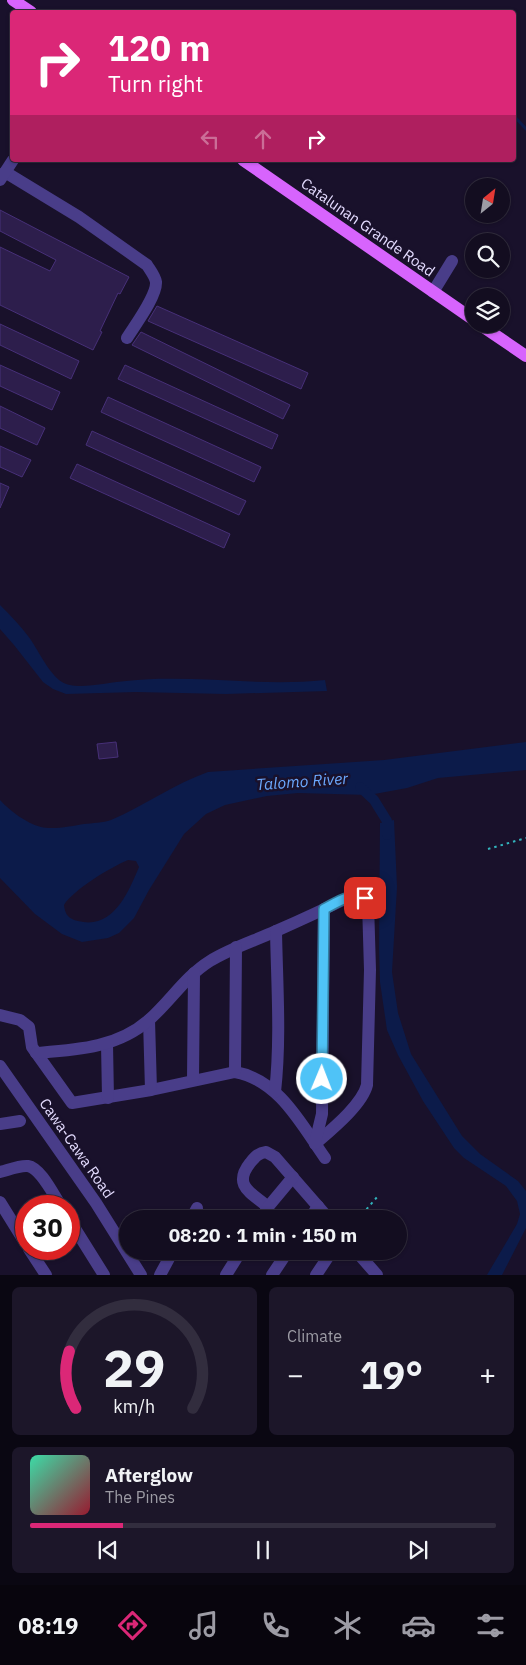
<!DOCTYPE html>
<html lang="en">
<head>
<meta charset="utf-8">
<style>
	body { margin:0; font-family:"IBM Plex Sans",sans-serif; background:#1c1629; color:#f1f3f6; height:100vh; display:flex; flex-direction:column; font-size:19px; white-space:nowrap }
	* { box-sizing:border-box; margin:0 }
	p { font-size:16px; color:#9d9ca5 }
	.icon { flex:none; width:28px; height:28px; fill:none; stroke:currentColor; stroke-width:2; stroke-linecap:round; stroke-linejoin:round }
	.map { position:relative; height:1275px; overflow:hidden }
	.drawer { display:flex; flex-direction:column; gap:12px; padding:12px; background:#0a0712; flex:1 }
	.drawer>* { flex:none }
	.top-card { position:absolute; left:10px; top:10px; width:506px; height:152px; border-radius:5px; box-shadow:0 1px 4px #0004,0 0 0 1px #322d3e; background:#db2777; color:#fff; overflow:hidden }
	.needle { width:32px; rotate:30deg }
	.controls { position:absolute; left:465px; top:178px; display:grid; gap:10px }
	.controls a { display:grid; place-items:center; width:45px; height:45px; border-radius:50%; background:#130d20; box-shadow:0 1px 4px #0004,0 0 0 1px #322d3e; font-size:25px }
	.speed { position:absolute; left:15px; top:1195px; display:flex; gap:10px; font-size:25px; font-weight:700; text-align:center }
	.speed>* { display:grid; place-content:center; width:65px; height:65px; border-radius:50%; background:#130d20; box-shadow:0 1px 4px #0004,0 0 0 1px #322d3e; line-height:1 }
	.speed .limit { border:8px solid #d22; background:#fff; color:#111 }
	.pin { position:absolute; display:grid; place-items:center; width:42px; height:42px; color:#fff; margin:-21px; border-radius:10px; box-shadow:0 2px 8px #0006 }
	.me { position:absolute; width:55px; margin:-28px; rotate:1deg; stroke-linejoin:round; filter:drop-shadow(0 0 4px #0008) }
	.turn { display:flex; align-items:center; gap:18px; height:105px; padding:0 15px; font-size:22px }
	.turn .icon { width:65px; height:65px; stroke-width:2.5 }
	.turn b { display:block; font-size:35px; line-height:42px }
	.lanes { display:flex; align-items:center; height:48px; padding:0 15px; background:#0003; justify-content:center; gap:25px; direction:ltr }
	.lanes .off { opacity:.35 }
	.big { font-size:38px; font-weight:700; line-height:1.1 }
	.drawer .tile { flex:1; display:flex; flex-direction:column; justify-content:center; gap:8px; min-width:0; padding:0 18px; border-radius:8px; background:#1c1629 }
	.drawer .dial { align-items:center; gap:0 }
	.dial svg { height:130px; overflow:visible; fill:none; stroke:#322d3e; stroke-width:7; stroke-linecap:round; text-anchor:middle }
	.dial text { fill:#f1f3f6; stroke:none }
	.song { display:flex; align-items:center; gap:15px }
	.cover { width:60px; height:60px; border-radius:8px; background:linear-gradient(135deg,hsl(160 70% 55%),hsl(350 70% 35%)) }
	.played { height:5px; border-radius:2px; background:linear-gradient(90deg,#db2777 20%,#322d3e 20%) }
	.keys { display:flex; justify-content:space-around; direction:ltr }
	.heat { display:flex; justify-content:space-between; align-items:center; font-size:28px; direction:ltr }
	.drawer .tiles { flex:1; display:grid; gap:12px; grid-template-columns:1fr 1fr }
	.tile:last-child { grid-column:span 2 }
	.trip { position:absolute; left:119px; top:1210px; width:288px; height:50px; border-radius:25px; background:#130d20; box-shadow:0 1px 4px #0004,0 0 0 1px #322d3e; font-weight:700; line-height:50px; text-align:center }
	.tabs { display:flex; height:80px; justify-content:space-around; align-items:center; background:#08050d; color:#9d9ca5 }
	.tabs .icon { width:35px; height:35px }
	.tabs .on { color:#db2777 }
	.tabs b { font-size:22px; color:#f1f3f6 }
	.map>svg:first-child { display:block }
</style>
</head>
<body>
<div class="map">
<svg width="526" height="1275" viewBox="0 0 526 1275">
	<rect width="100%" height="100%" fill="#19112b"/>
	<!-- water -->
	<g fill="#0c1b4a" fill-rule="evenodd">
		<path d="M0 605C10 615 20 625 28 636 38 649 48 673 62 682 75 691 110 682 126 681 192 674 259 687 325 680L327 691 226 694 136 692 66 694 53 689 43 682 14 645 0 629Z"/>
		<path d="M526 742V770L438 778 407 788 369 795 298 793 267 796 225 805 206 814 184 834 149 890 134 918 119 933 108 938 82 942 62 934 35 914 0 878V800C10 811 26 823 41 827 52 830 73 826 84 824 92 823 103 823 111 820 144 806 174 784 208 772L384 760ZM128 860 136 861 139 867C128 893 113 930 78 921 69 919 65 915 64 905 73 890 111 867 128 860Z"/>
		<path d="M394 820 397 887 392 972 398 1013 411 1054 462 1136 480 1154 518 1181 526 1191V1228L502 1275H487L517 1224 520 1214 517 1201 506 1186 464 1158 454 1148 423 1101 398 1055 387 1030 380 982 379 949 380 823Z"/>
	</g>
	<g fill="none" stroke-linecap="round" stroke-linejoin="round">
		<!-- stream -->
		<path stroke="#0c1b4a" stroke-width="3" d="M514 116 526 129"/>
		<!-- canal -->
		<path stroke="#0c1b4a" stroke-width="10" d="M360 787 374 800 387 821V835"/>
	</g>
	<!-- building -->
	<g fill="#2d1e4c" stroke="#473078">
		<path d="M0 210 129 277 120 294 118 293 100 331 102 332 93 350 0 305V247L50 271 56 260 0 231Z"/>
		<path d="M157 306 308 373 301 389 148 321Z"/>
		<path d="M0 324 79 361 71 379 0 345Z"/>
		<path d="M141 332 290 405 283 419 132 345Z"/>
		<path d="M0 365 60 392 52 410 0 386Z"/>
		<path d="M125 365 278 435 272 449 118 379Z"/>
		<path d="M108 397 261 467 254 482 101 412Z"/>
		<path d="M0 406 45 428 37 445 0 428Z"/>
		<path d="M92 431 246 501 239 515 86 445Z"/>
		<path d="M0 446 31 460 22 477 0 467Z"/>
		<path d="M77 464 230 534 224 548 70 478Z"/>
		<path d="M0 483 9 487 0 508Z"/>
		<path d="M116 742 118 757 99 759 97 744Z"/>
	</g>
	<g fill="none" stroke-linecap="round" stroke-linejoin="round">
		<!-- path -->
		<g stroke="#32b4bd" stroke-width="2" stroke-dasharray="2.5 4" stroke-linecap="butt">
			<path d="M488 849 526 838"/>
			<path d="M358 1219 378 1196"/>
		</g>
		<!-- minor -->
		<g stroke="#493d89" stroke-width="12">
			<path d="M5 172 79 217 147 265C150 270 155 276 156 282 157 296 135 325 127 338"/>
			<path d="M0 180 13 160"/>
			<path d="M433 292 452 261"/>
			<path d="M0 1015 20 1020 29 1027 32 1047 72 1103 151 1090 235 1072C279 1080 301 1124 325 1158"/>
			<path d="M149 1020 151 1090"/>
			<path d="M107 1044 108 1098"/>
			<path d="M36 1053C76 1050 118 1048 150 1019 171 1000 186 976 210 961 231 948 254 941 276 931 301 920 325 909 349 897 356 896 365 895 368 903L370 970 367 1085C362 1105 331 1130 315 1144"/>
			<path d="M0 1066 96 1203 141 1275"/>
			<path d="M235 1072 236 947"/>
			<path d="M193 1080 194 973"/>
			<path d="M275 1092C281 1039 277 985 276 931"/>
			<path d="M0 1124 20 1121"/>
			<path d="M315 1143 322 1114 324 909"/>
			<path d="M0 1172C8 1170 20 1165 28 1166 41 1168 54 1196 61 1206"/>
			<path d="M0 1202 26 1244"/>
			<path d="M268 1207C252 1193 232 1186 250 1163 255 1157 258 1153 266 1152L275 1157 329 1219"/>
			<path d="M69 1219 104 1275"/>
			<path d="M191 1219 197 1208"/>
			<path d="M261 1219 268 1207 293 1177"/>
			<path d="M310 1219 318 1206"/>
			<path d="M29 1249 46 1275"/>
			<path d="M356 1251 377 1275"/>
			<path d="M160 1275 173 1251"/>
			<path d="M226 1275 241 1251"/>
			<path d="M272 1275 288 1251"/>
			<path d="M316 1275 332 1251"/>
		</g>
		<!-- major -->
		<g stroke="#d764fd" stroke-width="12">
			<path d="M13 0 31 12"/>
			<path d="M243 160 474 320"/>
			<path d="M479 324 526 356"/>
		</g>
	</g>
	<g fill="none" stroke-linecap="round" stroke-linejoin="round">
		<defs>
			<path id="route" d="M322 1079 324 909C336 903 351 892 365 898"/>
		</defs>
		<!-- route casing -->
		<use href="#route" stroke="#337fa1" stroke-width="12"/>
		<!-- route -->
		<use href="#route" stroke="#4fc3f7" stroke-width="9"/>
	</g>
	<g text-anchor="middle" dominant-baseline="central" stroke-width="5" stroke-linejoin="round" paint-order="stroke">
		<!-- street labels -->
		<g font-size="15" fill="#e4dcff" stroke="#19112b">
			<text transform="translate(368 227) rotate(35)">Catalunan Grande Road</text>
			<text transform="translate(77 1148) rotate(55)">Cawa-Cawa Road</text>
		</g>
		<!-- water labels -->
		<g font-size="16" font-style="italic" fill="#6ba8fe" stroke="#19112b">
			<text transform="translate(302 781) rotate(-4)">Talomo River</text>
		</g>
	</g>
</svg>
<div class="controls">
<a><svg class="needle" viewBox="-14 -14 28 28"><path d="M0-13l5 13h-10z" fill="#e53935"/><path d="M0 13l5-13h-10z" fill="#9d9ca5"/></svg></a>
<a><svg class="icon" aria-label="search" viewBox="0 0 24 24"><circle cx="10" cy="10" r="6"/><path d="M15 15l6 6"/></svg></a>
<a><svg class="icon" aria-label="layers" viewBox="0 0 24 24"><path d="M12 4l9 5-9 5-9-5zM3 14l9 5 9-5"/></svg></a>
</div>
<div class="speed"><div class="limit">30</div></div>
<div class="pin" style="left:365px;top:898px;background:#d93025"><svg class="icon" aria-label="arrive" viewBox="0 0 24 24"><path d="M6 21V4h12l-3 4 3 4H6"/></svg></div>
<svg class="me" style="left:322px;top:1079px" viewBox="-20 -20 40 40"><circle r="17" fill="#4fc3f7" stroke="#fff" stroke-width="3"/><path d="M0-11L8 9 0 5-8 9z" fill="#fff"/></svg>
<div class="trip">08:20 · 1 min · 150 m</div>
<div class="top-card">
<div class="turn"><svg class="icon" aria-label="right" viewBox="0 0 24 24"><path d="M7 20v-9h11M14 6l5 5-5 5"/></svg><div><b>120 m</b>Turn right</div></div>
<div class="lanes"><svg class="icon off" aria-label="left" viewBox="0 0 24 24"><path d="M17 20v-9H6M10 6l-5 5 5 5"/></svg><svg class="icon off" aria-label="ahead" viewBox="0 0 24 24"><path d="M12 20V5M6 11l6-6 6 6"/></svg><svg class="icon" aria-label="right" viewBox="0 0 24 24"><path d="M7 20v-9h11M14 6l5 5-5 5"/></svg></div>
</div>
</div>
<section class="drawer">
<div class="tiles">
<div class="tile dial"><svg viewBox="0 0 100 80">
<path d="M14 69A42 42 0 1 1 86 69"/>
<path d="M14 69A42 42 0 0 1 10 34" stroke="#db2777"/>
<text x="50" y="56" font-size="32" font-weight="700">29</text>
<text x="50" y="72" font-size="11">km/h</text>
</svg></div>
<div class="tile"><p>Climate</p>
<div class="heat"><a>−</a><b class="big">19°</b><a>+</a></div>
</div>
<div class="tile">
<div class="song"><i class="cover"></i><div><b>Afterglow</b><p>The Pines</p></div></div>
<div class="played"></div>
<div class="keys"><svg class="icon" aria-label="previous" viewBox="0 0 24 24"><path d="M18 5L8 12l10 7zM5 5v14"/></svg><svg class="icon" aria-label="pause" viewBox="0 0 24 24"><path d="M8 5v14M16 5v14"/></svg><svg class="icon" aria-label="next" viewBox="0 0 24 24"><path d="M6 5l10 7-10 7zM19 5v14"/></svg></div>
</div>
</div>
</section>
<nav class="tabs">
<b>08:19</b>
<svg class="icon on" aria-label="directions" viewBox="0 0 24 24"><path d="M12 3l9 9-9 9-9-9zM9 14v-3h6M13 9l2 2-2 2"/></svg>
<svg class="icon" aria-label="music" viewBox="0 0 24 24"><path d="M9 18V5l10-2v13"/><circle cx="6" cy="18" r="3"/><circle cx="16" cy="16" r="3"/></svg>
<svg class="icon" aria-label="phone" viewBox="0 0 24 24"><path d="M5 4h4l2 5-3 2q2 4 5 5l2-3 5 2v4C11 20 4 13 5 4z"/></svg>
<svg class="icon" aria-label="climate" viewBox="0 0 24 24"><path d="M12 3v18M4 7l16 10M4 17L20 7"/></svg>
<svg class="icon" aria-label="car" viewBox="0 0 24 24"><path d="M5 17H2v-5l4-1 3-4h7l3 4 3 1v5h-3M9 17h6M6 11h13"/><circle cx="7" cy="17" r="2"/><circle cx="17" cy="17" r="2"/></svg>
<svg class="icon" aria-label="filters" viewBox="0 0 24 24"><path d="M4 7h16M4 17h16"/><circle cx="9" cy="7" r="2"/><circle cx="15" cy="17" r="2"/></svg>
</nav>
</body>
</html>
